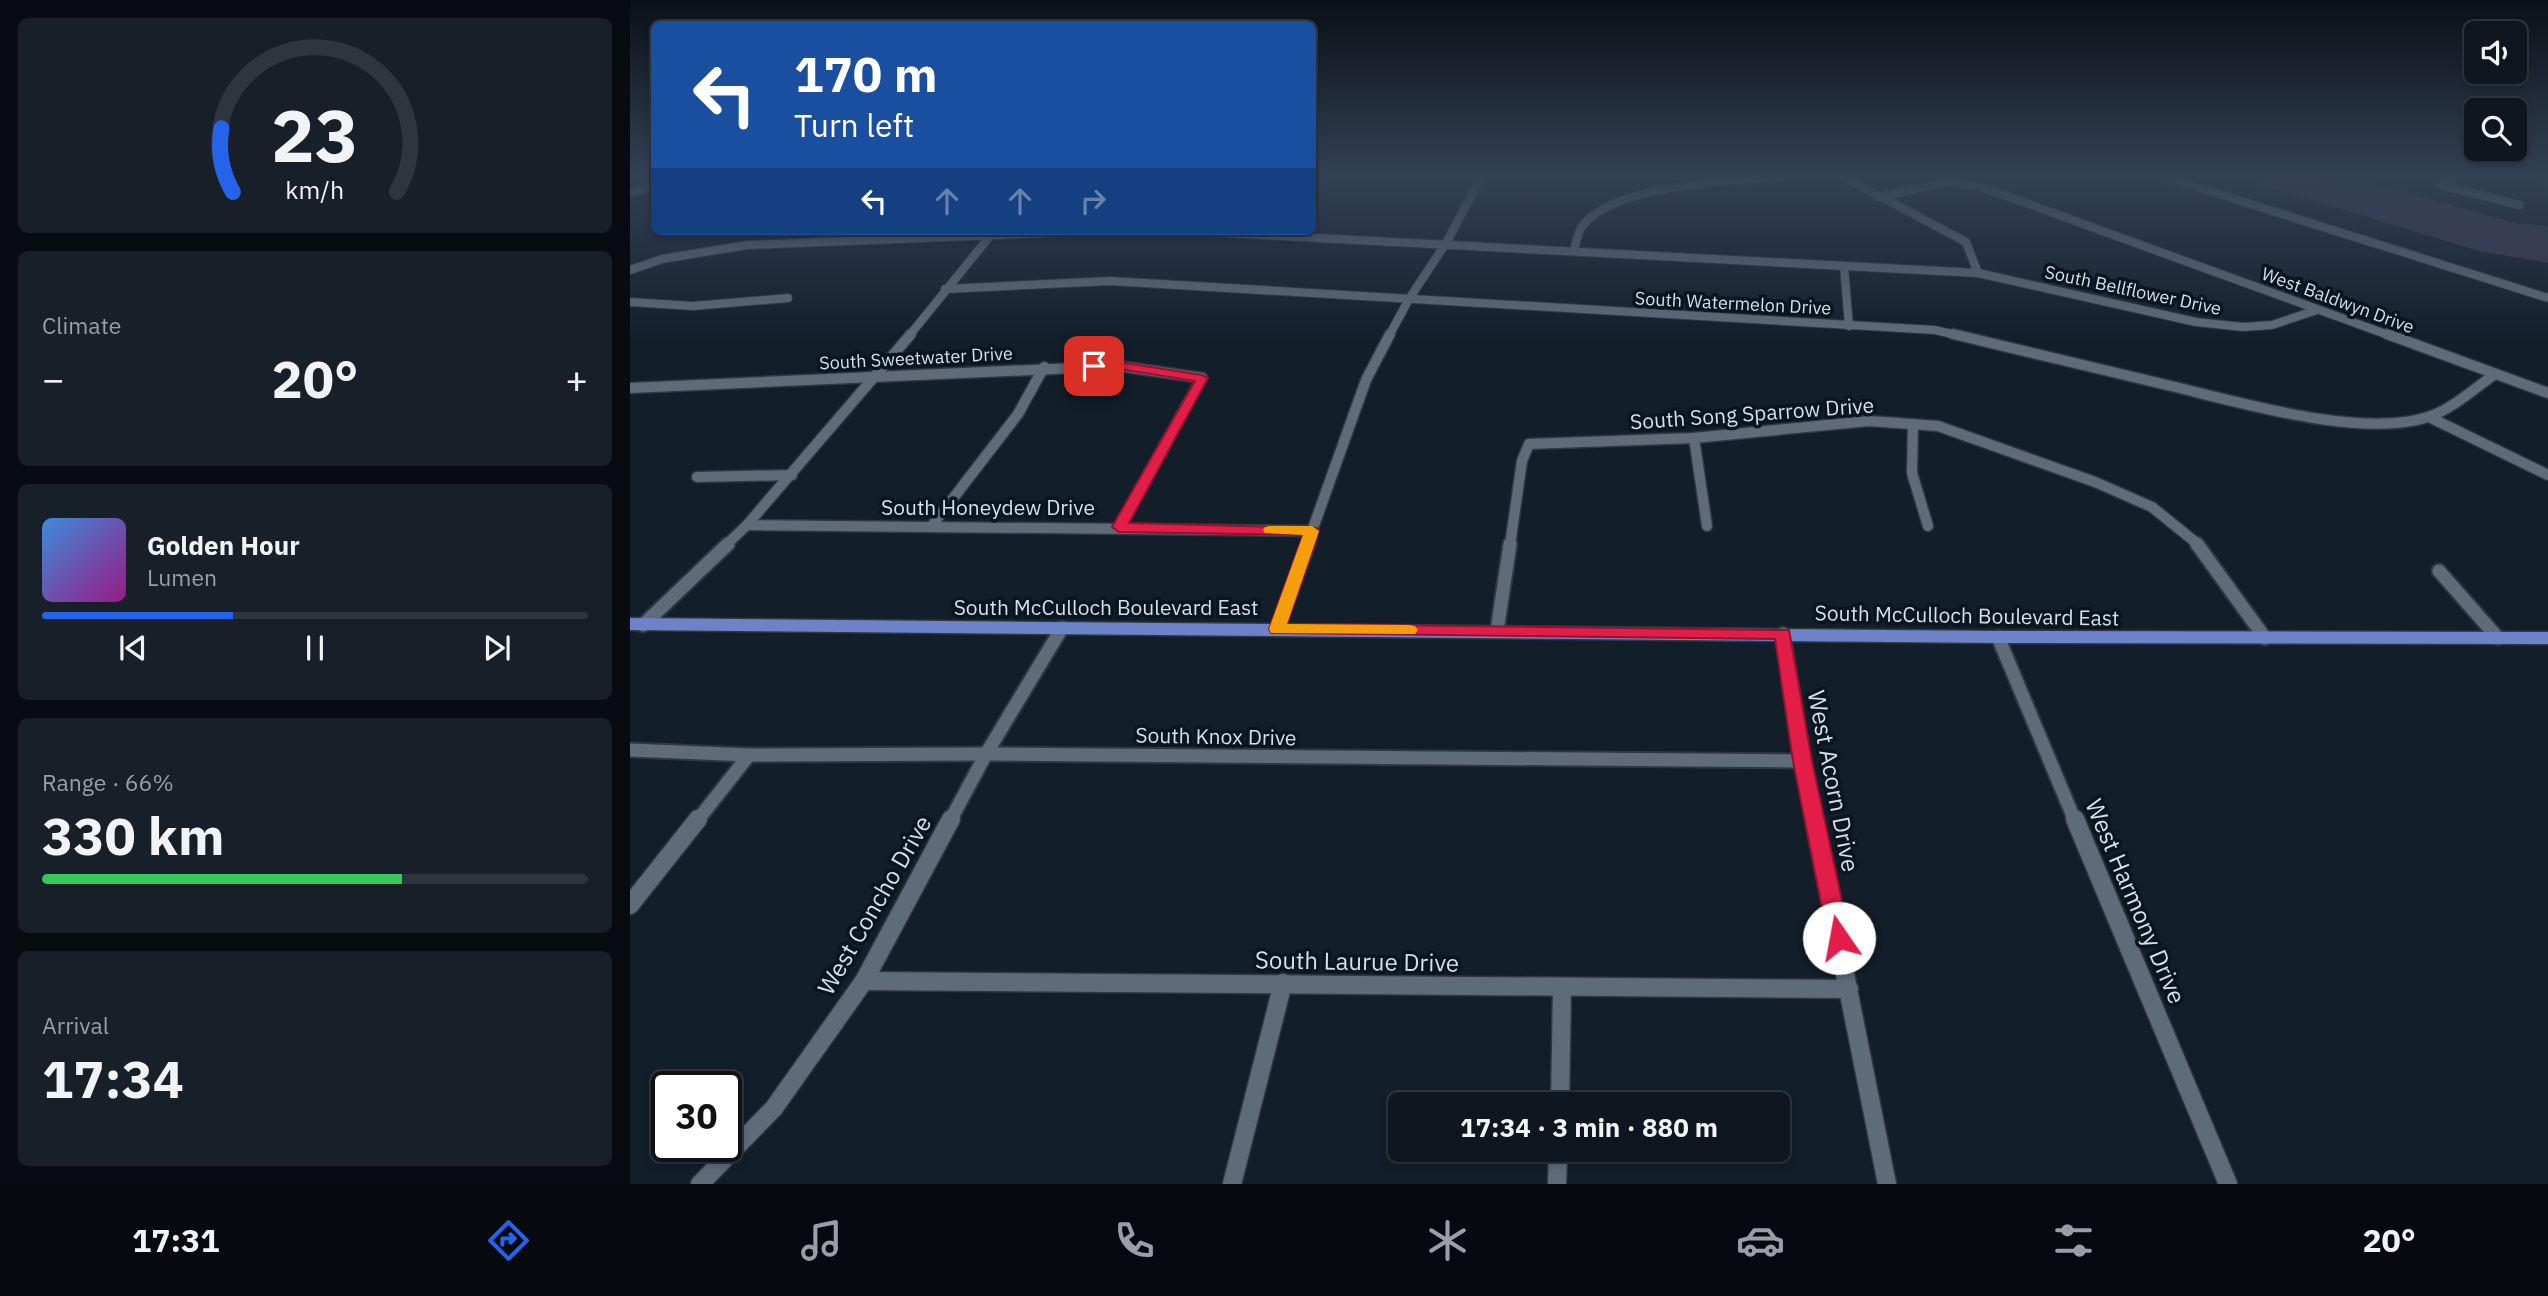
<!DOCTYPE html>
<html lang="en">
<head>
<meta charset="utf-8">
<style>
	body { margin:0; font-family:"IBM Plex Sans",sans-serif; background:#171f29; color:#f1f3f6; height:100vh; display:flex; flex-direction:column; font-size:26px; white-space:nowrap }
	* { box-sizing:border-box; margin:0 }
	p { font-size:23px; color:#9b9fa5 }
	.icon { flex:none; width:38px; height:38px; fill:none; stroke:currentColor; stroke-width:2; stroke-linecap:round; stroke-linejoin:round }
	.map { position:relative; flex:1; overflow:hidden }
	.details { display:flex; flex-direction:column; gap:18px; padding:18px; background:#080c12; width:630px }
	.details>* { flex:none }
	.guide { position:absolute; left:21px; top:21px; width:665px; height:214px; border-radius:10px; box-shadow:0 4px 10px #0003,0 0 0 2px #2e353e; background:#1a4fa0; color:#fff; overflow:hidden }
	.buttons { position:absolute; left:1834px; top:21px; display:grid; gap:14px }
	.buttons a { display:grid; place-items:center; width:63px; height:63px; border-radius:10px; background:#0e1620; box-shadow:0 4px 10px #0003,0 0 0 2px #2e353e; font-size:35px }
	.speed { position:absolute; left:21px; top:1071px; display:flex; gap:14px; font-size:35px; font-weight:700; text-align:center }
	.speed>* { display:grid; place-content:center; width:91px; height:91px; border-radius:50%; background:#0e1620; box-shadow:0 4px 10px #0003,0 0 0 2px #2e353e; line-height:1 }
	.speed .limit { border:4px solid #111; border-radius:10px; background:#fff; color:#111 }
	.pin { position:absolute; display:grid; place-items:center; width:60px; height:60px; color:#fff; margin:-30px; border-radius:14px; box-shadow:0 4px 10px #0006 }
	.me { position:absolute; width:77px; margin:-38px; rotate:348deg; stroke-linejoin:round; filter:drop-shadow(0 0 5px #0008) }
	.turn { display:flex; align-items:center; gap:24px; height:147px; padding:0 28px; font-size:32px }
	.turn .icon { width:91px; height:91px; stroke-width:2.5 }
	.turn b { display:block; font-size:49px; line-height:60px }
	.lanes { display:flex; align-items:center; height:66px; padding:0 28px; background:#0003; justify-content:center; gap:35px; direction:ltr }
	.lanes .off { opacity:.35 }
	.big { font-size:52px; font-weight:700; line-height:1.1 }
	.details .widget { flex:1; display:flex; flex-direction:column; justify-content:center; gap:10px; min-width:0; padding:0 24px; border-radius:10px; background:#171f29 }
	.details .dial { align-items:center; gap:0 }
	.dial svg { height:182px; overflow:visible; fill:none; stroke:#2e353e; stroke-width:7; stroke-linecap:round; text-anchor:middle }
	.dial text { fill:#f1f3f6; stroke:none }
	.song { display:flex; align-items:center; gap:21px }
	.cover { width:84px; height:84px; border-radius:10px; background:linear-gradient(135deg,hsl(210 70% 55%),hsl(310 70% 35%)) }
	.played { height:7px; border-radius:4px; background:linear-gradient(90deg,#2563eb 35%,#2e353e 35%) }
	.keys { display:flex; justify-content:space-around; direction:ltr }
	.heat { display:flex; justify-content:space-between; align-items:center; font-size:38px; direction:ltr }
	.charge { height:10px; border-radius:5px; background:linear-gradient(90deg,#34c759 66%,#2e353e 0) }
	.trip { position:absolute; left:758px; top:1092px; width:402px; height:70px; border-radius:10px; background:#0e1620; box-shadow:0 4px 10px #0003,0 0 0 2px #2e353e; font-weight:700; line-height:70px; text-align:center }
	.tab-bar { display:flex; height:112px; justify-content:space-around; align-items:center; background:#06090d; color:#9b9fa5 }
	.tab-bar .icon { width:49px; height:49px }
	.tab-bar .selected { color:#2563eb }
	.tab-bar b { font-size:32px; color:#f1f3f6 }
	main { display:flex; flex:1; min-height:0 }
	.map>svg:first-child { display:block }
</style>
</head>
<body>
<main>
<section class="details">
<div class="widget dial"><svg viewBox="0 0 100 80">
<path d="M14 69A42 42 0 1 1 86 69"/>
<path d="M14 69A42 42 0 0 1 9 41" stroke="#2563eb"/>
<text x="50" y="56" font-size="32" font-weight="700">23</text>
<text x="50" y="72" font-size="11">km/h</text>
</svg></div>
<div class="widget"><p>Climate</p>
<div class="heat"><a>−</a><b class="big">20°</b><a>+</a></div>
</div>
<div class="widget">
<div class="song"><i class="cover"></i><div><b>Golden Hour</b><p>Lumen</p></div></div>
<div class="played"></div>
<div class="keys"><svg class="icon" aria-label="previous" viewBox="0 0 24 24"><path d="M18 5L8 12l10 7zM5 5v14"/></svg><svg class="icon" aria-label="pause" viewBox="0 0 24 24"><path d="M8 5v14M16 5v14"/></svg><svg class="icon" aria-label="next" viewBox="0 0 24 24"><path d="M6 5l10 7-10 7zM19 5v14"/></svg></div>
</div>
<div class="widget"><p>Range · 66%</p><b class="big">330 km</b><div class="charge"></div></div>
<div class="widget"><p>Arrival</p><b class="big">17:34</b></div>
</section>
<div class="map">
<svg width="1918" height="1184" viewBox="0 0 1918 1184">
	<rect width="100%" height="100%" fill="#121e2a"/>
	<!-- green -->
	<path fill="#3c3650" d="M1603 176H1682L1714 184 1735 181 1885 223 1918 226V263L1849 251Z"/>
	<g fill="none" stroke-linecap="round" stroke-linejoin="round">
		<defs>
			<g id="minor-far3">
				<path d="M1212 176 1336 242 1348 273"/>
				<path d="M1532 176 1918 298"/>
				<path d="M1824 176 1810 185 1890 205"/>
				<path d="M1915 176 1918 177"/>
				<path d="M0 192 24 187"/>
				<path d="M1248 197 1318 182 1349 186 1761 336"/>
				<path d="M557 231 1348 273 1566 322 1613 327 1642 325 1687 310"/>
				<path d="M944 250C946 242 948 231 953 225 987 184 1099 182 1152 176"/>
				<path d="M1214 266 1219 326"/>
				<path d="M0 270 32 259 117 245 471 231"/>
				<path d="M315 289 480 281 1305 330 1330 336"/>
				<path d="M0 302 63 306 158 298"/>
				<path d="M279 336 360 236"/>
				<path d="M759 336 779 299 816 243 852 176"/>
			</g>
			<g id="minor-far2">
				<path d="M1323 334C1396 351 1468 369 1541 386 1609 402 1731 439 1798 417 1822 409 1844 389 1865 374"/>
				<path d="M1757 334 1918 393"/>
				<path d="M0 388 489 366 572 378 489 527"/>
				<path d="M1799 417 1918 475"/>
				<path d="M1283 424 1282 473 1298 526"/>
				<path d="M1064 438 1077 526"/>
				<path d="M67 477 162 475"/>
				<path d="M117 525 682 531"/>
				<path d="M301 527 388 414 414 367"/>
				<path d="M96 545 117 525 281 334"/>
				<path d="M677 545 736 380 760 334"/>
				<path d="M880 545 892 461 899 444 1064 438 1239 421 1308 426 1465 482 1522 507 1569 545"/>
			</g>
			<g id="minor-far1">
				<path d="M1567 544 1635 638"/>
				<path d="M1809 571 1868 638"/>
				<path d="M13 625 98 544"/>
				<path d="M647 629 678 544"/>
				<path d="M867 631 880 544"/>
				<path d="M1153 634 1184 821"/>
				<path d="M1368 637 1445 821"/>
				<path d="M0 750 119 755 356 754 1172 761"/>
				<path d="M67 821 119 755"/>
				<path d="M320 821 356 754 432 628"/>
			</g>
			<g id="minor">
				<path d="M1184 819 1257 1184"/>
				<path d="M1445 819 1598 1184"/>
				<path d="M0 905 68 819"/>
				<path d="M234 981 1219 989"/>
				<path d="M930 1104 932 989"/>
				<path d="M70 1184 144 1108 234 981 321 819"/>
				<path d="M602 1184 653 983"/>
				<path d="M927 1184 928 1150"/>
			</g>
			<path id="major" d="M0 618 1368 631 1918 632V644L1368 643 0 630Z"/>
		</defs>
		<!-- minor-far3 casing -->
		<use href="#minor-far3" stroke="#303741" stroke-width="10"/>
		<!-- minor-far2 casing -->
		<use href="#minor-far2" stroke="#303741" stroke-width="13"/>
		<!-- minor-far1 casing -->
		<use href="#minor-far1" stroke="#303741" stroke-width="17"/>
		<!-- minor casing -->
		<use href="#minor" stroke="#303741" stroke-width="21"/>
		<!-- major casing -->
		<use href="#major" stroke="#303741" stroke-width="3"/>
		<!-- minor-far3 -->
		<use href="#minor-far3" stroke="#5e6c7a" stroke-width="8"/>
		<!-- minor-far2 -->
		<use href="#minor-far2" stroke="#5e6c7a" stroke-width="10"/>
		<!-- minor-far1 -->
		<use href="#minor-far1" stroke="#5e6c7a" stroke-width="13"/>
		<!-- minor -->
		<use href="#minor" stroke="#5e6c7a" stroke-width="18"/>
		<!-- major -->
		<use href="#major" fill="#6e82c7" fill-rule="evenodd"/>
	</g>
	<!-- sky -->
	<linearGradient id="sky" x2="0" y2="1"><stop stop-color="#0a1017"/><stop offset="0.51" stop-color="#334155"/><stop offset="1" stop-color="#334155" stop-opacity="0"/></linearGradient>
	<rect width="1918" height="342" fill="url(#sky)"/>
	<!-- route -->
	<path fill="#e11d48" stroke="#92132f" stroke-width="2" d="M489 362 572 375 578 378 499 523 687 528 689 531 657 624 1159 630 1182 761 1220 938 1217 945 1209 948 1201 945 1198 938 1163 761 1145 639 641 633 639 629 673 535 489 532 482 527 565 381 489 369 464 370 458 366 464 363Z"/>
	<!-- slow -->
	<path fill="#f59e0b" d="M640 526H682L689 531 657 624 780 625 785 626 788 630 785 634 641 633 639 629 673 535 635 533 633 530 635 527Z"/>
	<g text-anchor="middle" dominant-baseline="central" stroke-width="7" stroke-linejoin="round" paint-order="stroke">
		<!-- far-street labels -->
		<g font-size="18" fill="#d7dfe7" stroke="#091520">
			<text transform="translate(1503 290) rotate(12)">South Bellflower Drive</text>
			<text transform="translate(1708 300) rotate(20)">West Baldwyn Drive</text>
			<text transform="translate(1103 303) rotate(3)">South Watermelon Drive</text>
			<text transform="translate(286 358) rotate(-3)">South Sweetwater Drive</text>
		</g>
		<!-- street labels -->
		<g font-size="21" fill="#d7dfe7" stroke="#091520">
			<text transform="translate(1122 413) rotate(-4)">South Song Sparrow Drive</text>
			<text x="358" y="507">South Honeydew Drive</text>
			<text x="476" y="607">South McCulloch Boulevard East</text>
			<text transform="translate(1337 615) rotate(1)">South McCulloch Boulevard East</text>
			<text transform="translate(586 736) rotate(1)">South Knox Drive</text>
		</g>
		<!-- near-street labels -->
		<g font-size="24" fill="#d7dfe7" stroke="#091520">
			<text transform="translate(1204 781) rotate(79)">West Acorn Drive</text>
			<text transform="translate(1506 901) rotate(67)">West Harmony Drive</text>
			<text transform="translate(244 905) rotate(-60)">West Concho Drive</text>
			<text transform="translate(727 961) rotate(1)">South Laurue Drive</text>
		</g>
	</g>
</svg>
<div class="buttons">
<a><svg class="icon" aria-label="sound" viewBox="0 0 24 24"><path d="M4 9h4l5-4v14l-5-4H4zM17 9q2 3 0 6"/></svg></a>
<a><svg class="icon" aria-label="search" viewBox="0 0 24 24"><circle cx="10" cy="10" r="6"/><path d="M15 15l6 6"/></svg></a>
</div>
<div class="speed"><div class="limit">30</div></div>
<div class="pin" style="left:464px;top:366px;background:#d93025"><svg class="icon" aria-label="arrive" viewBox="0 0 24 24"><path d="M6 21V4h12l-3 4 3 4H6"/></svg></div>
<svg class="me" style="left:1209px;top:938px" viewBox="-20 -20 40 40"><circle r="19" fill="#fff"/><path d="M0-13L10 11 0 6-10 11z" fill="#e11d48"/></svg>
<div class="trip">17:34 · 3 min · 880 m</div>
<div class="guide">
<div class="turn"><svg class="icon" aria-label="left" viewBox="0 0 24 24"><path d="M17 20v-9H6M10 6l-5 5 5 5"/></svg><div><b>170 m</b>Turn left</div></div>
<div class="lanes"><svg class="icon" aria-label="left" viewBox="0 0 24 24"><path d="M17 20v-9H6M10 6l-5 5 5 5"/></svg><svg class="icon off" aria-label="ahead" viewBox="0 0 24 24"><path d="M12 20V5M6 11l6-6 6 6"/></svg><svg class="icon off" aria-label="ahead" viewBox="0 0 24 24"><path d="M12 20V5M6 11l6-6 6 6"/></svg><svg class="icon off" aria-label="right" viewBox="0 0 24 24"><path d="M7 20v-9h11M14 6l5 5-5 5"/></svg></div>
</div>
</div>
</main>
<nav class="tab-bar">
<b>17:31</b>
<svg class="icon selected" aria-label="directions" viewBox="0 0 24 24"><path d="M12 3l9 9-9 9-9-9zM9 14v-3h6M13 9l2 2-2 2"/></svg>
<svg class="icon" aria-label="music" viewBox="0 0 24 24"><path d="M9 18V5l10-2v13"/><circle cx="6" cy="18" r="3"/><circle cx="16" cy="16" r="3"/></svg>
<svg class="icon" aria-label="phone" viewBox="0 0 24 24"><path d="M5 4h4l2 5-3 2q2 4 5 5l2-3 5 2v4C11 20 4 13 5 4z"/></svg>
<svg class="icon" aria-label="climate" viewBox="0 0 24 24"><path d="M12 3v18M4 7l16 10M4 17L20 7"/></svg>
<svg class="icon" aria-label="car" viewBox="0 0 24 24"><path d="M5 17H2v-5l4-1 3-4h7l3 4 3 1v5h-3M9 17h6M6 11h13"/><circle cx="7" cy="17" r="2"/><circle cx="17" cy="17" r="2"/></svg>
<svg class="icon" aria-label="filters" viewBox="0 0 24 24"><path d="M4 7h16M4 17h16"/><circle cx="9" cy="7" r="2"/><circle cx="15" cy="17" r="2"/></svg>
<b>20°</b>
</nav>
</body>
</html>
